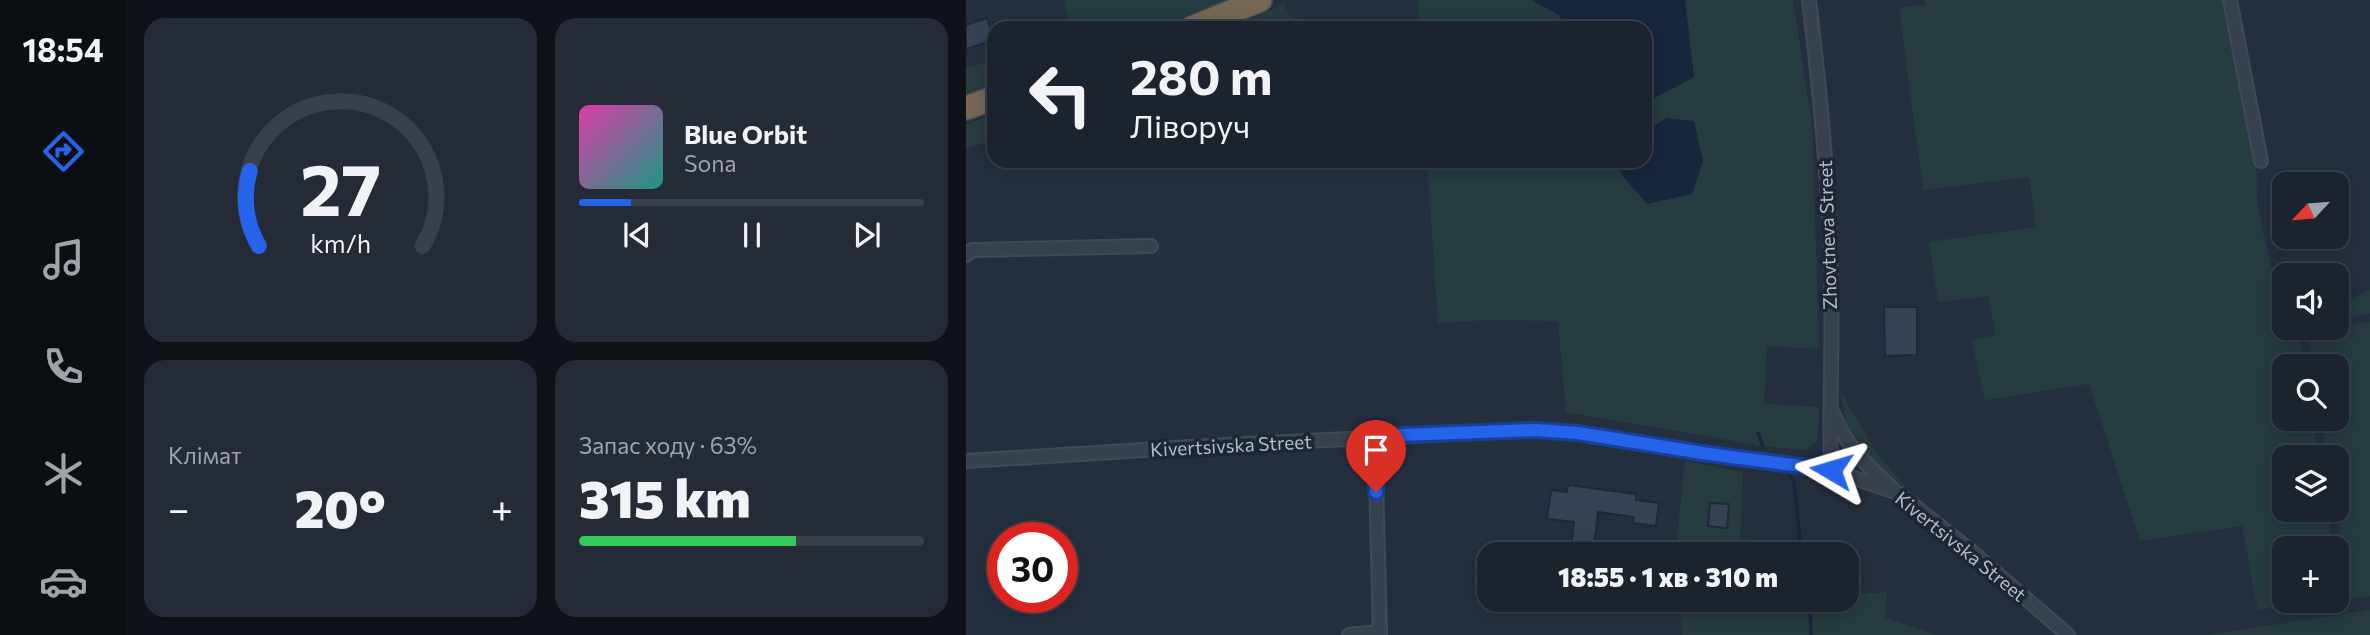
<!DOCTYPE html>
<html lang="uk">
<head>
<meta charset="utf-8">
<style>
	body { margin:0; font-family:Commissioner,sans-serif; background:#242b36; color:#f1f3f6; height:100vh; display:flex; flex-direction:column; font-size:26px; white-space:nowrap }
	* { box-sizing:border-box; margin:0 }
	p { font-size:23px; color:#a0a4aa }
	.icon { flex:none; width:38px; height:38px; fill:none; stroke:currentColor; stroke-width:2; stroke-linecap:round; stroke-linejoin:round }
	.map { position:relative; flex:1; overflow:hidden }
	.panel { display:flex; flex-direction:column; gap:18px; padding:18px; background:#0f1319; width:840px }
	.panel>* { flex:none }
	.guide { position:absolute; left:21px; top:21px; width:665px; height:147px; border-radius:21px; box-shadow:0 4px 18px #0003,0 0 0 2px #39404a; background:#1b232e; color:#f1f3f6; overflow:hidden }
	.needle { width:46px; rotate:244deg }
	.controls { position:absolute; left:1306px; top:172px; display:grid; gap:14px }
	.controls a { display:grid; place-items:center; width:77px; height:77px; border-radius:14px; background:#1b232e; box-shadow:0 4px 18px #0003,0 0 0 2px #39404a; font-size:35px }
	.speed { position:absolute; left:21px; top:522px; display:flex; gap:14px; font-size:35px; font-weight:700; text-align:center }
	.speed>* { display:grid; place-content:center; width:91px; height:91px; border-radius:50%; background:#1b232e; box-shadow:0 4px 18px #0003,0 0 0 2px #39404a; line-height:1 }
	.speed .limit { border:10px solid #d22; background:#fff; color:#111 }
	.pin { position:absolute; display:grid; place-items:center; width:60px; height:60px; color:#fff; margin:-72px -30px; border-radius:50% 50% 50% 0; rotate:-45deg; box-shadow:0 0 7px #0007 }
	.pin .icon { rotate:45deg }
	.me { position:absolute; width:77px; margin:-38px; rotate:277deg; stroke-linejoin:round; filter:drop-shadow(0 0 5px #0008) }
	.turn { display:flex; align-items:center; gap:24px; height:147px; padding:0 28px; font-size:32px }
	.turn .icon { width:91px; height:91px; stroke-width:2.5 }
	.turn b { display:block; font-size:49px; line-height:60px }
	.big { font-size:52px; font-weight:800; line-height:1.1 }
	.panel .card { flex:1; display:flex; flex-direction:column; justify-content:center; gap:10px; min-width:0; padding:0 24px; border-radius:21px; background:#242b36 }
	.panel .dial { align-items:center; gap:0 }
	.dial svg { height:182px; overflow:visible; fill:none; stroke:#39404a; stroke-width:7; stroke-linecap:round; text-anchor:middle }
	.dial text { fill:#f1f3f6; stroke:none }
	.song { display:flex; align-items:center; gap:21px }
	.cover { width:84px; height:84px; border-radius:10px; background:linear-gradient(135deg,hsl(320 70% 55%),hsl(170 70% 35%)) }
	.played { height:7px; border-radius:4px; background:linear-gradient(90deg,#2563eb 15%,#39404a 15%) }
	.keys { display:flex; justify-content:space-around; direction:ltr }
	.heat { display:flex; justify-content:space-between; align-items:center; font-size:38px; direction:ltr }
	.charge { height:10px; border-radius:5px; background:linear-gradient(90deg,#34c759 63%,#39404a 0) }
	.panel .tiles { flex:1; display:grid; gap:18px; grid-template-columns:repeat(2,1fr) }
	.trip { position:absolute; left:511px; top:542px; width:382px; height:70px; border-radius:21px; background:#1b232e; box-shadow:0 4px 18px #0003,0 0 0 2px #39404a; font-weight:800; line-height:70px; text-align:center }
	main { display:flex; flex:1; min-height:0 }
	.menu { display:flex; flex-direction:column; width:126px; justify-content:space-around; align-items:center; background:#0b0e12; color:#a0a4aa }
	.menu .icon { width:49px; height:49px }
	.menu .current { color:#2563eb }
	.menu b { font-size:32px; color:#f1f3f6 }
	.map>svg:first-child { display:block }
</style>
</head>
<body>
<main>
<nav class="menu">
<b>18:54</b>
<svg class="icon current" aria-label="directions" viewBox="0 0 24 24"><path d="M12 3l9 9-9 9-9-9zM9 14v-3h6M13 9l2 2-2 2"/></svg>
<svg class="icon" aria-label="music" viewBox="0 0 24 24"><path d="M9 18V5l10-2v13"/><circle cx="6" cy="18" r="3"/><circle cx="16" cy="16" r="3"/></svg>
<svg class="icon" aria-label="phone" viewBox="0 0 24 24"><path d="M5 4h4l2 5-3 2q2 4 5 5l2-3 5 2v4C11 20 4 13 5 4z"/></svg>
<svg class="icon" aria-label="climate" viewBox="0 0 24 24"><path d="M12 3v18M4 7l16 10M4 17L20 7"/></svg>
<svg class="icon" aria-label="car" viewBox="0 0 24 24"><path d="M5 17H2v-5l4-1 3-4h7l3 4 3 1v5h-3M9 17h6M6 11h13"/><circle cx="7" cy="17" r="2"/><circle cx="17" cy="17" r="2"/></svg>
</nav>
<section class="panel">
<div class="tiles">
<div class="card dial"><svg viewBox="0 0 100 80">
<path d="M14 69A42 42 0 1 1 86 69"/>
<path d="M14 69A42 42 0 0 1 10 36" stroke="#2563eb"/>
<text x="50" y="56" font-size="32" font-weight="700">27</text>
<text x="50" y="72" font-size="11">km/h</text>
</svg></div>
<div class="card">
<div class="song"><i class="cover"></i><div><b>Blue Orbit</b><p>Sona</p></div></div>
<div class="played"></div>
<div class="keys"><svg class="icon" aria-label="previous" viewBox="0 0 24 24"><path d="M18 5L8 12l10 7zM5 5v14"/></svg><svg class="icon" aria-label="pause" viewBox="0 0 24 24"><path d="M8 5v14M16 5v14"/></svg><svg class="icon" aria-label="next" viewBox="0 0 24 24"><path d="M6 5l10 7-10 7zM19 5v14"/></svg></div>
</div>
<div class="card"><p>Клімат</p>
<div class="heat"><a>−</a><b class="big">20°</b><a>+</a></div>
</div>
<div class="card"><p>Запас ходу · 63%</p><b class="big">315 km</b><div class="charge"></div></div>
</div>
</section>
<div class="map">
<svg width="1404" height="635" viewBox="0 0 1404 635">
	<rect width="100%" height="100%" fill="#242f3e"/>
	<!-- green -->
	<g fill="#263c3f">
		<path d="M97 0H262L191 28H106Z"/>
		<path d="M452 0H566L593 15 600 28H453Z"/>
		<path d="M719 0H827L846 125 853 349 801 346 798 404 853 407 852 440 840 450 797 446 600 412 592 321 520 320 472 323 461 161H657L654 172 667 189 701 118 679 131V103L728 77Z"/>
		<path d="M959 0H1261L1290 162 1291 201 1312 298 1318 308V327H1329L1333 334 1338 366H1318V418H1346L1353 457H1318V509H1361L1367 548H1318V600H1355L1292 610 1276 526 1174 541 1123 384 1019 400 1006 341 1030 335 1022 296 972 302 963 242 1070 227 1063 177 957 190 933 8 959 5Z"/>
		<path d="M318 4 324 16 338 20 317 28H266Z"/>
		<path d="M28 59V85L0 95V68Z"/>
		<path d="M28 114V139L0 149V124Z"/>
		<path d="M1404 290V313L1370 319V307Z"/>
		<path d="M1404 322V596L1384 599 1370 509V457H1361L1355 418H1370V366H1347L1342 332Z"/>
		<path d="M875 393 911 453 940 488 905 460 880 425Z"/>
		<path d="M719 461 777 472 774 537 804 545V555H712L711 538Z"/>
		<path d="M921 592 919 618 972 635H716L714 600H880V595Z"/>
		<path d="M1404 610V635H1239Z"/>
	</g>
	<!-- water -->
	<g fill="#17263c">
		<path d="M566 0H719L728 77 679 103V28H600L593 15Z"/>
		<path d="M701 118 728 121 737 161 726 194 681 204 654 172 657 161H679V131Z"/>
	</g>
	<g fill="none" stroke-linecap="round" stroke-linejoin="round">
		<!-- stream -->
		<g stroke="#17263c" stroke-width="3.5">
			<path d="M792 433 797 446"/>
			<path d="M820 470 828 482 835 549"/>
			<path d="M844 608 845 635"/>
		</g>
	</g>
	<!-- building -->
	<g fill="#364354" stroke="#1f2835" stroke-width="2">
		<path d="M21 18 28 40 0 49V25Z"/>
		<path d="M918 307H951V355L919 356Z"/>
		<path d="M602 485 670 494V500L693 503 690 526 667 523 668 517 632 512 627 555H604L608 522 581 519 585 490 601 492Z"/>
		<path d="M744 503 763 504 761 528 742 526Z"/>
	</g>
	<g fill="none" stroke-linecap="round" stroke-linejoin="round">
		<defs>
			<g id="street">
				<path d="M843 0C854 90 863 181 865 272 867 338 863 404 865 470"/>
				<path d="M1264 0 1295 161"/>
				<path d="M0 255 6 250 185 246"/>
				<path d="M867 413C879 445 901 466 926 488"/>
				<path d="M409 437 414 635"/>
				<path d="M0 461 258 445 569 430 612 433 742 454 865 470 932 493 1004 550 1102 635"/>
				<path d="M383 635 414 632"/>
			</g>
			<g id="highway">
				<path d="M226 28 294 0"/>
				<path d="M0 108 28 98"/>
			</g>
		</defs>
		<!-- street casing -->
		<use href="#street" stroke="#414a57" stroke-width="16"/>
		<!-- highway casing -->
		<use href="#highway" stroke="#434c59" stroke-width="26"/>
		<!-- street -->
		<use href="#street" stroke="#38414e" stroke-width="12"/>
		<!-- highway -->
		<use href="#highway" stroke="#746855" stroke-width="23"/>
	</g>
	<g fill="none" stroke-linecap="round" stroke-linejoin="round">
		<defs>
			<path id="route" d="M410 492 409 436 569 430 612 433 743 454 865 470"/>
		</defs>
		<!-- route casing -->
		<use href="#route" stroke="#184099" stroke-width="18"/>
		<!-- route -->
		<use href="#route" stroke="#2563eb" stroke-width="12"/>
	</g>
	<g text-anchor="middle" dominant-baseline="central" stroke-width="7" stroke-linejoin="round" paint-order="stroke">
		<!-- street labels -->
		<g font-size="19" fill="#b4bcc9" stroke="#1d2633">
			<text transform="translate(861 235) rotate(-92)">Zhovtneva Street</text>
			<text transform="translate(265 445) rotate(-3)">Kivertsivska Street</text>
			<text transform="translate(995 546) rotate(39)">Kivertsivska Street</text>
		</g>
	</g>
</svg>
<div class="controls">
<a><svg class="needle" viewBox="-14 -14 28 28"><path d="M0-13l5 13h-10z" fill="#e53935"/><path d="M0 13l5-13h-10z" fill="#a0a4aa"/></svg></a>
<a><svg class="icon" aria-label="sound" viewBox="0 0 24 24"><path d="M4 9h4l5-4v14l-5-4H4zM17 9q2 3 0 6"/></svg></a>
<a><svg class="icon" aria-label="search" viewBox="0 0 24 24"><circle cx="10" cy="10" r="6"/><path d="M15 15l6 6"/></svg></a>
<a><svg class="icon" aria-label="layers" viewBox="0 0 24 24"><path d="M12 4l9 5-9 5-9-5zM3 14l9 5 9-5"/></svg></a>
<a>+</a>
</div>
<div class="speed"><div class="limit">30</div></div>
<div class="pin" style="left:410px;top:492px;background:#d93025"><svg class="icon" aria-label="arrive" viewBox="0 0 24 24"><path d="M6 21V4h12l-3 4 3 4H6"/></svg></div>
<svg class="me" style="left:865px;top:470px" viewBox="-20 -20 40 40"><path d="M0-17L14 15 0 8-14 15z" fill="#2563eb" stroke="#fff" stroke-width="4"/></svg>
<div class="trip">18:55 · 1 хв · 310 m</div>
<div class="guide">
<div class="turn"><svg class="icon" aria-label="left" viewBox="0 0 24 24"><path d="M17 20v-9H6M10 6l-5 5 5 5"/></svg><div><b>280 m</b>Ліворуч</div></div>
</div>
</div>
</main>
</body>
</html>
